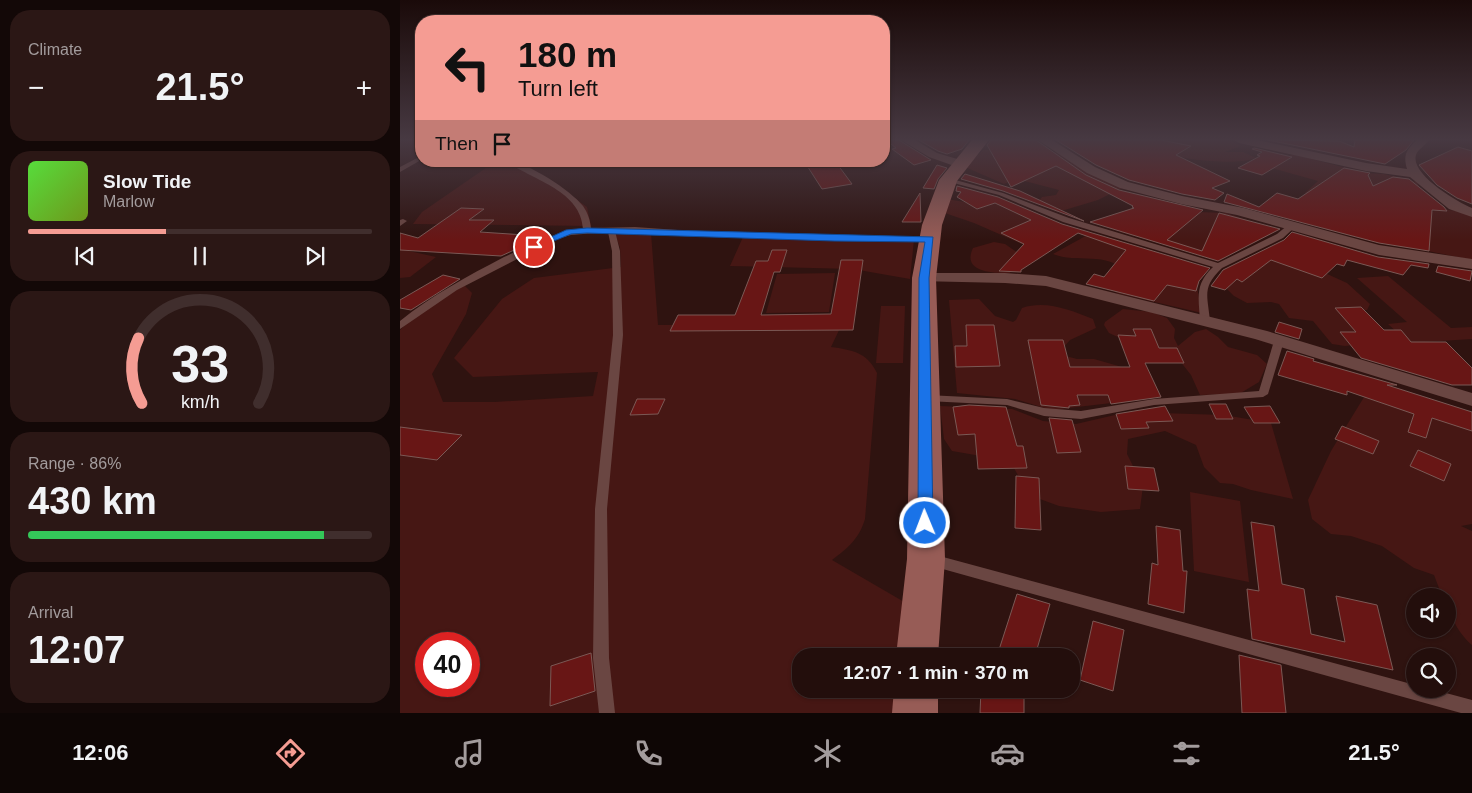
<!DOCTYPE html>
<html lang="en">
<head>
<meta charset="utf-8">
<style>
	body { margin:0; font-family:Helvetica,sans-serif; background:#2b1715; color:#f1f3f6; height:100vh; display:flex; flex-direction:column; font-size:19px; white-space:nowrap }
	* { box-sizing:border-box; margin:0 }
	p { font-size:16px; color:#a39c9d }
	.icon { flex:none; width:28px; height:28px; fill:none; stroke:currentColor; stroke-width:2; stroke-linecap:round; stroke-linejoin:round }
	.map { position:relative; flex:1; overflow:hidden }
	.sheet { display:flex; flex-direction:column; gap:10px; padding:10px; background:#130807; width:400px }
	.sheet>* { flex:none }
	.top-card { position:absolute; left:15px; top:15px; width:475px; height:152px; border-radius:20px; box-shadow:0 1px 4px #0004,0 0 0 1px #402e2d; background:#f59c93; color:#111; overflow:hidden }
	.buttons { position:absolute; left:1006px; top:588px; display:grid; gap:10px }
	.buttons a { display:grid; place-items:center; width:50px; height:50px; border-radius:50%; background:#230e0c; box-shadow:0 1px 4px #0004,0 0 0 1px #402e2d; font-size:25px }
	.speed { position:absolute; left:15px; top:632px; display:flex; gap:10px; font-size:25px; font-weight:700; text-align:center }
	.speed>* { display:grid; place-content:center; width:65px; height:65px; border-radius:50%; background:#230e0c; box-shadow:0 1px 4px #0004,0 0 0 1px #402e2d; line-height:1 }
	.speed .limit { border:8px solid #d22; background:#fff; color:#111 }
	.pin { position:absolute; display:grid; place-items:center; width:42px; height:42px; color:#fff; margin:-21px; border:2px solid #fff; border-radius:50%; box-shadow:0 1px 5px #0007 }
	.me { position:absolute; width:55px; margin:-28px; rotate:359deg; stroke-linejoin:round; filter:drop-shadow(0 0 4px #0008) }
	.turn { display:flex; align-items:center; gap:18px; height:105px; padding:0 20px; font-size:22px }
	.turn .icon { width:65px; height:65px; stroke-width:2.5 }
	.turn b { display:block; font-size:35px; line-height:42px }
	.then { display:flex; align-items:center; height:48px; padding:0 20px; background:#0003; gap:10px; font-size:19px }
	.big { font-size:38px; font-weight:600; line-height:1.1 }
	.sheet .tile { flex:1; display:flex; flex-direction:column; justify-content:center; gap:8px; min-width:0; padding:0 18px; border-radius:20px; background:#2b1715 }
	.sheet .dial { align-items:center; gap:0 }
	.dial svg { height:130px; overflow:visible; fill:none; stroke:#402e2d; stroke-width:7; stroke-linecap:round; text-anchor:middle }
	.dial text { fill:#f1f3f6; stroke:none }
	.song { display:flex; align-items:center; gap:15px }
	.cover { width:60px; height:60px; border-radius:8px; background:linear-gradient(135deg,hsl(110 70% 55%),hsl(80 70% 35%)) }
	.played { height:5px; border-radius:2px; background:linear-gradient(90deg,#f59c93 40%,#402e2d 40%) }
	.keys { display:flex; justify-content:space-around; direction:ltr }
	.heat { display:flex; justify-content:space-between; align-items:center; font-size:28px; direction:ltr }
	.charge { height:8px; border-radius:4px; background:linear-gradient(90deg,#34c759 86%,#402e2d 0) }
	.trip { position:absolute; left:392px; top:648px; width:288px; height:50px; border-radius:20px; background:#230e0c; box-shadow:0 1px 4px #0004,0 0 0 1px #402e2d; font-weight:600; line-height:50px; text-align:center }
	.tab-bar { display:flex; height:80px; justify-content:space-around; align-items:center; background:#0e0605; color:#a39c9d }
	.tab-bar .icon { width:35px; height:35px }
	.tab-bar .current { color:#f59c93 }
	.tab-bar b { font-size:22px; color:#f1f3f6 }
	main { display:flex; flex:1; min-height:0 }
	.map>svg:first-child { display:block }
</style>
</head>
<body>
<main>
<section class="sheet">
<div class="tile"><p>Climate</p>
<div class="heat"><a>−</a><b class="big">21.5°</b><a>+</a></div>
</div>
<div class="tile">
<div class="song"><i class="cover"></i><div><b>Slow Tide</b><p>Marlow</p></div></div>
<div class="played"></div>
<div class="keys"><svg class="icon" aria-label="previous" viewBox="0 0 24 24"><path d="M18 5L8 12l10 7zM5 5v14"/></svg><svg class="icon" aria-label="pause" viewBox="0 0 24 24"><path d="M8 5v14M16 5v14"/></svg><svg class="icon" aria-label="next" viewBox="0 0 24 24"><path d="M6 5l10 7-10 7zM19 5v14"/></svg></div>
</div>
<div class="tile dial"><svg viewBox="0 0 100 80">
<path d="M14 69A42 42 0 1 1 86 69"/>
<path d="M14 69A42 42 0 0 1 12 29" stroke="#f59c93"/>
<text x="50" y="56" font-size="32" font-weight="700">33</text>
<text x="50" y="72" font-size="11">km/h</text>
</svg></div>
<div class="tile"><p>Range · 86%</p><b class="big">430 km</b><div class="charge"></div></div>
<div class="tile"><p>Arrival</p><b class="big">12:07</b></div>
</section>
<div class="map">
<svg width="1072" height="713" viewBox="0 0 1072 713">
	<rect width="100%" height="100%" fill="#2f1310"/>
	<!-- green -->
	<g fill="#461714" fill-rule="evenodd">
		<path d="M734 140H828L841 146 825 152H843L856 158C834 166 787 160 763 153 753 150 743 145 734 140Z"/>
		<path d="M605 149 656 152 722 188 698 200 658 212 637 203 642 197 656 195 659 190 617 179 604 184 565 167 583 150Z"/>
		<path d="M893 154 965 173 984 174 1017 182 1021 190 926 201 905 193 918 181 868 167Z"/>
		<path d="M96 161H111L129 170 169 194 187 207 191 226 13 224 22 212Z"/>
		<path d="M546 199 578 204 596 199 670 233 638 251 574 223 539 211Z"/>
		<path d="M1042 209 1072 213V260L1028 251 1019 235 1015 216Z"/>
		<path d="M799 212 826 213 874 229 818 259 720 232 729 217Z"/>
		<path d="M214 231 251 233 258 325 442 324 431 347C452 350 467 352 477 373L465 519C459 539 448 548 432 560L518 610 522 656H401V689H525L527 713H0V330L10 320 64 285 72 293 66 314 32 374 43 402H95L193 396 198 372 73 377 54 358 102 299 134 278 221 267 220 248ZM26 644H69V686H26Z"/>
		<path d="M691 233 757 252 797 287 802 313 716 293 726 273C708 250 676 264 653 254Z"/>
		<path d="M343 237 514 240 510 279 453 269 330 266Z"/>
		<path d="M594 242 605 244 618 253 615 264 610 273C595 273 561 273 573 248Z"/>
		<path d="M0 249 36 257 10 277 0 278Z"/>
		<path d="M881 253 947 283 970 304 967 310H949L956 324 955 331 963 344 945 346 932 344 913 321 889 318 879 304 871 302 847 303 834 296 823 285Z"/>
		<path d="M435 273 429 312 366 313 377 274Z"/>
		<path d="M988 276 1051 328 1072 327V339L1009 343 988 324 1007 322 957 278Z"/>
		<path d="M579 299 595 316 613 322 616 320 622 308C646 300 670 310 693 319L696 328 670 340 658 354 677 359H694L722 367 729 401 651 410 615 399 557 393 549 300Z"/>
		<path d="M481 306H505L503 363H476Z"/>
		<path d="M723 309 752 312 767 318 775 329 774 338 778 346 795 332 806 329 818 337 828 347 857 355 867 364 859 382 839 394 800 395 791 375 776 356 744 349 709 333 704 325 705 322Z"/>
		<path d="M969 389 1072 419V524L1061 526 1072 531V645C1058 633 1048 614 1048 596H1042L1034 575 1014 568 982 546 951 536 931 534 912 519 908 500 931 451Z"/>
		<path d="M540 406 612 409 643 421 676 424 728 412 824 415 871 423 893 499 851 490 833 484 820 483 804 467 796 445 765 431 728 439 727 454 743 486 740 509 701 512 659 506 629 495 610 461 552 451 544 439Z"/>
		<path d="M790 492 840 501 849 582 794 571Z"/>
	</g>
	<!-- building -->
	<g fill="#681615" stroke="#7b5955">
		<path d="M486 140H499L531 160 514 165 492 149 496 148Z"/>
		<path d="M519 140H569L562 149 547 154 538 151Z"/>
		<path d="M591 140H636L686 175 719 190 803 210 767 240 802 251 819 213 880 229 818 261 690 222 734 208 732 207 733 206 656 166 611 187 587 145Z"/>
		<path d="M656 140H761L791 146 776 155 830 181 812 188 824 193 815 200 782 194 729 180 696 165Z"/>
		<path d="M868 140 939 141 954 147 955 140H1014L1006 150 985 164Z"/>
		<path d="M1058 147 1072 151V204L1057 198 1037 185 1019 165Z"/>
		<path d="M854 148 892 157 862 175 838 168 860 156 857 155 862 152 852 149Z"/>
		<path d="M404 161H435L452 184 422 189Z"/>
		<path d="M537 165 547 168 538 179 534 189 523 188Z"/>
		<path d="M944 168 970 173 968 175 973 186 993 177 1009 179 1044 207 1047 211 1032 210 1029 251 979 243 824 202 827 194 859 207 877 193 898 199Z"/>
		<path d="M565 174 620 191 684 221 603 191 561 179Z"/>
		<path d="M557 186 598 197 662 224 810 268 799 281 796 291 767 285 754 301 686 284 694 274 704 277 726 250 678 233 621 270V272L599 271 624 244 601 233 631 220 595 203 577 209 557 197 561 192 556 191Z"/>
		<path d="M520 193 521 222H502Z"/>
		<path d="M61 208 84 209 69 220H94L80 232 140 236 134 241 101 256 0 250V233L18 238Z"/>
		<path d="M892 232 978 257 1029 264 1028 268 1011 265 1003 275 947 260 944 266 937 264 922 278 871 260 842 282 837 279 825 290 811 286 823 270 884 240Z"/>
		<path d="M372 250H387L380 272H374L361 315 431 314 441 260H463L453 330 270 331 278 315H335L356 261H368Z"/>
		<path d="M1038 266 1072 271 1070 281 1036 272Z"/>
		<path d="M43 275 60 279 11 310 0 308V300Z"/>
		<path d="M961 307 984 330H1001L1011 342H1046L1072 368V385H1052L961 358 940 332H956L935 308Z"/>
		<path d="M879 322 902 329 899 339 875 332Z"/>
		<path d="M566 325H594L600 366 556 367 555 346H567Z"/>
		<path d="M733 329H751L759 348H777L784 363H745L761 397 711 404 708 395H677L680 405 669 406V408L641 405 628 340H663L670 367H730L718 335 736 336Z"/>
		<path d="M887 351 914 359 913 361 997 385H987L1072 412V431L1032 418 1026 438 1008 432 1014 414 947 391V395L878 375Z"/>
		<path d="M237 399H265L258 414 230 415Z"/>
		<path d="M809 404H826L833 419H816Z"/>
		<path d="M569 405 606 407 617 446H623L627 468 578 469 575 434 558 435 553 407Z"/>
		<path d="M765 406 773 421 746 422 749 428 721 429 716 414Z"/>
		<path d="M870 406 880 423H854L844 407Z"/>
		<path d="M649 418 672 420 681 452 657 453Z"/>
		<path d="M942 426 979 441 973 454 935 439Z"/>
		<path d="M0 427 62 435 37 460 0 455Z"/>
		<path d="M1018 450 1051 464 1044 481 1010 466Z"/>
		<path d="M725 466 754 468 759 491 728 489Z"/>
		<path d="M616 476 639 478 641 530 615 528Z"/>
		<path d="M851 522 874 526 882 584 904 589 911 634 945 642 936 596 977 605 993 670 852 639 847 589 859 591Z"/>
		<path d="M756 526 780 530 783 571H787L784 613 748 604 752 563 758 565Z"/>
		<path d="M617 594 650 604 635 656H597Z"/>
		<path d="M693 621 724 630 713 691 680 680Z"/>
		<path d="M191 653 195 691 150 706 151 666Z"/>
		<path d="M839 655 881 665 886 713H842Z"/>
		<path d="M581 689H624V713H580Z"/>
	</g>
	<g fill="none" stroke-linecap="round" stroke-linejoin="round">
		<!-- lane -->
		<g fill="#6a4642" fill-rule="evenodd">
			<path d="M21 156V160L0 172V167Z"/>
			<path d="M106 161C126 161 170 190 183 206 188 213 190 220 191 228L235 227 320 233 399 235 529 237 533 239 529 241 372 239 215 231 220 251 223 335 207 509 209 658 215 713H199L193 658 195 509 213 335 212 251 208 232 171 235 156 239 57 290 0 329V321C32 295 68 276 104 257 130 245 154 232 183 229 181 190 132 180 106 161Z"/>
			<path d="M548 178 603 193 669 218 818 263 877 234 888 225H894L895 227 883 238 822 268C801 288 808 296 810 322L805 325 800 322C799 298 794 285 813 267L663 222 599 195 546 181 545 180Z"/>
			<path d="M3 219 7 221 0 226V220Z"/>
			<path d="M879 338 884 341 868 394 863 397 754 405 681 419 644 416 607 405 527 401 522 398 527 395 607 399 644 408 681 411 754 399 859 391 874 341Z"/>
			<path d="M532 554 1015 685V689H1031L1072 700V713H1061L532 566 527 564 525 560 527 556Z"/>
		</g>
		<!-- street -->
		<g fill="#6a4642" fill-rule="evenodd">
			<path d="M501 140H515L537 153 564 161 566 164 560 168 529 157Z"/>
			<path d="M638 140H652L695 167 728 182 782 196 844 208 979 245 1072 259V269L979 255 837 215 781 204 720 188 687 173Z"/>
			<path d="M834 140H857L966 163 1007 169C1003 155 1006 150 1017 140H1029C1026 145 1018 149 1016 155 1010 174 1057 202 1072 208V217L1049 209 1010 177 966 171 839 143Z"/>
			<path d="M524 273H605L646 276 867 331 1072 393V406L855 339 646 286 605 283 518 281 516 278 518 275Z"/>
		</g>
		<!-- secondary -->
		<g fill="#975c56" fill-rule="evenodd">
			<path d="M572 140H589L557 181 542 225 536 278 545 559 538 656H496L507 559 512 278 522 225 539 180Z"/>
			<path d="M494 689H538V713H492Z"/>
		</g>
	</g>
	<!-- sky -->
	<linearGradient id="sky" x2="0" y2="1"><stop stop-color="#1a0a09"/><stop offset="0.58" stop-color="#473942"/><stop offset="1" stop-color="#473942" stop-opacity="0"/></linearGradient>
	<rect width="1072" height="240" fill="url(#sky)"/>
	<!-- route -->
	<path fill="#1a73e8" stroke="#114b97" d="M187 228 533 237 529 278 533 523 531 527 525 529 520 527 518 523 519 278 525 242 434 241 187 233 171 234 134 249 129 247 166 230Z"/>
</svg>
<div class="buttons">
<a><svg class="icon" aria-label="sound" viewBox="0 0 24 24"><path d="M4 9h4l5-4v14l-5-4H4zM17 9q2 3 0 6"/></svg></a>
<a><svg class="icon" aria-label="search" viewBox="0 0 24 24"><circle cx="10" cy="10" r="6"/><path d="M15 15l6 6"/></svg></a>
</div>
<div class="speed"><div class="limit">40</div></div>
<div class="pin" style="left:134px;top:247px;background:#d93025"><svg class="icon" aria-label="arrive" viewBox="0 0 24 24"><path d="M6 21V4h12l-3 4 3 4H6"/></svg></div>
<svg class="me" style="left:525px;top:523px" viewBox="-20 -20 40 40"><circle r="17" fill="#1a73e8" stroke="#fff" stroke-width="3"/><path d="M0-11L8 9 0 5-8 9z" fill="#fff"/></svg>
<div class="trip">12:07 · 1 min · 370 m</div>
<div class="top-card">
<div class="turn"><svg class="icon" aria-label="left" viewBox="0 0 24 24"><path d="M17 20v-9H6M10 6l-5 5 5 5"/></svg><div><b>180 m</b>Turn left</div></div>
<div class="then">Then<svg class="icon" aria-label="arrive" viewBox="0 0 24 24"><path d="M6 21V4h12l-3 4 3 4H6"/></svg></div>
</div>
</div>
</main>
<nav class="tab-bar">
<b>12:06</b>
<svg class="icon current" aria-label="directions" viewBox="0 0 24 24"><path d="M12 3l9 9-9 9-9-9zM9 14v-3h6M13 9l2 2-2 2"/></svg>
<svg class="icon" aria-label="music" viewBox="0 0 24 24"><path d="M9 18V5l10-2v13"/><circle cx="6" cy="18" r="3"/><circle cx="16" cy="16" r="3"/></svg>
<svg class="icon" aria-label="phone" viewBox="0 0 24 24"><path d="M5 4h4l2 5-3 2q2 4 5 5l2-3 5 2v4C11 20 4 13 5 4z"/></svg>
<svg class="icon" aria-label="climate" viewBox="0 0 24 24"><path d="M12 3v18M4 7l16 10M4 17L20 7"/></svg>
<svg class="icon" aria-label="car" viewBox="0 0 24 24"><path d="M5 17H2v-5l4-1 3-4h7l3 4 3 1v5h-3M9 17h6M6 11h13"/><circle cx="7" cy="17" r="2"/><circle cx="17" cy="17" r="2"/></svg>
<svg class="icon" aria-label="filters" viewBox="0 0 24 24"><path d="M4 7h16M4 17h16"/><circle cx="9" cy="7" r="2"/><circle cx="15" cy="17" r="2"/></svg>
<b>21.5°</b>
</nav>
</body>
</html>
